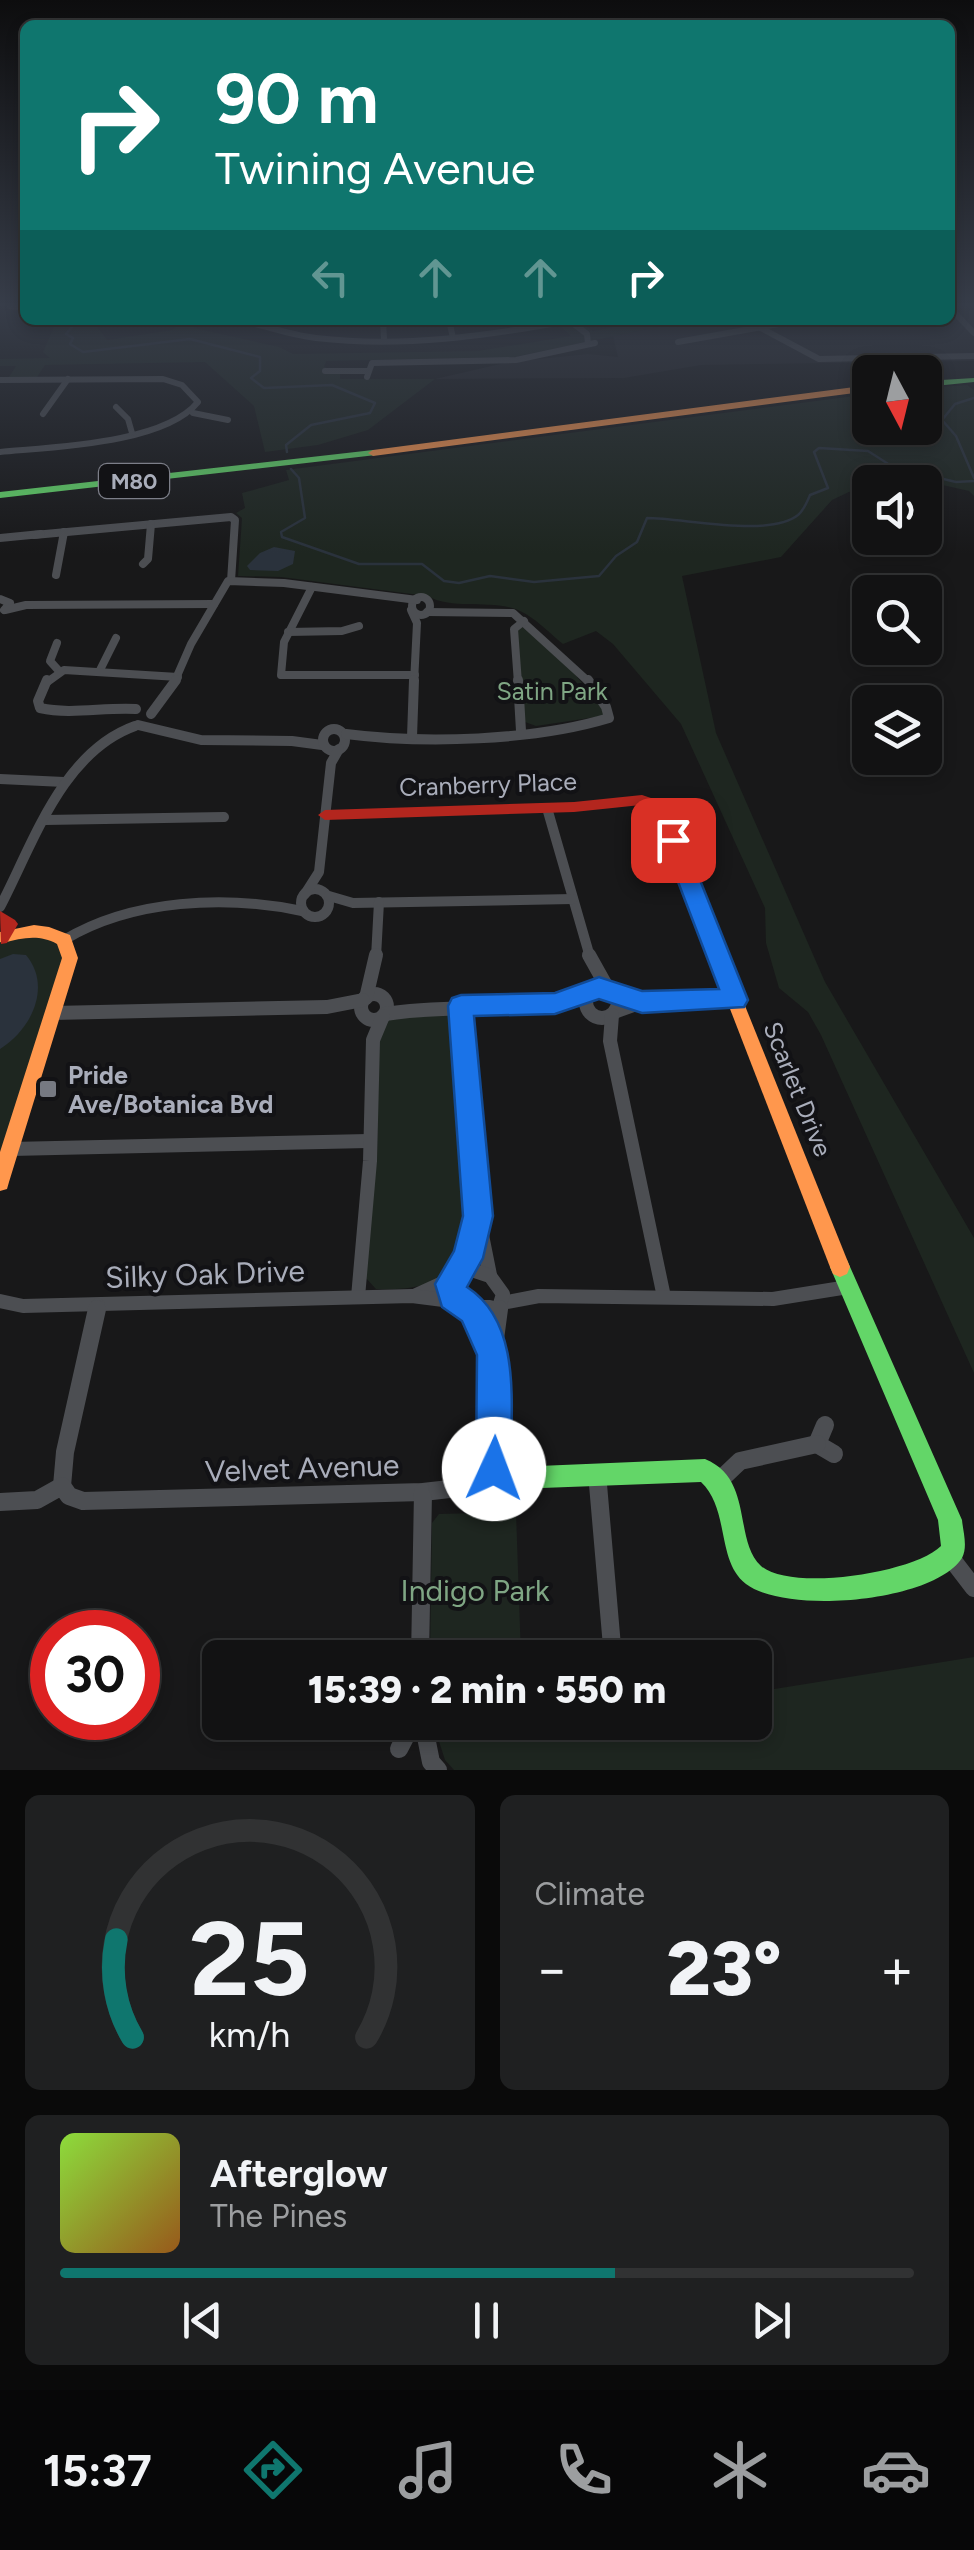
<!DOCTYPE html>
<html lang="en">
<head>
<meta charset="utf-8">
<style>
	body { margin:0; font-family:Figtree,sans-serif; background:#1f2021; color:#f1f3f6; height:100vh; display:flex; flex-direction:column; font-size:38px; white-space:nowrap }
	* { box-sizing:border-box; margin:0 }
	p { font-size:32px; color:#9c9ea0 }
	.icon { flex:none; width:55px; height:55px; fill:none; stroke:currentColor; stroke-width:2; stroke-linecap:round; stroke-linejoin:round }
	.map { position:relative; height:1770px; overflow:hidden }
	.side { display:flex; flex-direction:column; gap:25px; padding:25px; background:#0a0a0a; flex:1 }
	.side>* { flex:none }
	.top-card { position:absolute; left:20px; top:20px; width:935px; height:305px; border-radius:15px; box-shadow:0 5px 15px #0003,0 0 0 2px #313233; background:#0f766e; color:#fff; overflow:hidden }
	.needle { width:65px; rotate:173deg }
	.controls { position:absolute; left:852px; top:355px; display:grid; gap:20px }
	.controls a { display:grid; place-items:center; width:90px; height:90px; border-radius:15px; background:#121213; box-shadow:0 5px 15px #0003,0 0 0 2px #313233; font-size:50px }
	.speed { position:absolute; left:30px; top:1610px; display:flex; gap:20px; font-size:50px; font-weight:700; text-align:center }
	.speed>* { display:grid; place-content:center; width:130px; height:130px; border-radius:50%; background:#121213; box-shadow:0 5px 15px #0003,0 0 0 2px #313233; line-height:1 }
	.speed .limit { border:15px solid #d22; background:#fff; color:#111 }
	.pin { position:absolute; display:grid; place-items:center; width:85px; height:85px; color:#fff; margin:-42px; border-radius:20px; box-shadow:0 5px 15px #0006 }
	.me { position:absolute; width:110px; margin:-55px; rotate:2deg; stroke-linejoin:round; filter:drop-shadow(0 0 8px #0008) }
	.turn { display:flex; align-items:center; gap:35px; height:210px; padding:0 30px; font-size:45px }
	.turn .icon { width:130px; height:130px; stroke-width:2.5 }
	.turn b { display:block; font-size:70px; line-height:85px }
	.lanes { display:flex; align-items:center; height:95px; padding:0 30px; background:#0003; justify-content:center; gap:50px; direction:ltr }
	.lanes .off { opacity:.35 }
	.big { font-size:75px; font-weight:800; line-height:1.1 }
	.side .widget { flex:1; display:flex; flex-direction:column; justify-content:center; gap:15px; min-width:0; padding:0 35px; border-radius:15px; background:#1f2021 }
	.side .dial { align-items:center; gap:0 }
	.dial svg { height:260px; overflow:visible; fill:none; stroke:#313233; stroke-width:7; stroke-linecap:round; text-anchor:middle }
	.dial text { fill:#f1f3f6; stroke:none }
	.song { display:flex; align-items:center; gap:30px }
	.cover { width:120px; height:120px; border-radius:15px; background:linear-gradient(135deg,hsl(90 70% 55%),hsl(30 70% 35%)) }
	.played { height:10px; border-radius:5px; background:linear-gradient(90deg,#0f766e 65%,#313233 65%) }
	.keys { display:flex; justify-content:space-around; direction:ltr }
	.heat { display:flex; justify-content:space-between; align-items:center; font-size:55px; direction:ltr }
	.side .tiles { flex:1; display:grid; gap:25px; grid-template-columns:1fr 1fr }
	.widget:last-child { grid-column:span 2 }
	.trip { position:absolute; left:202px; top:1640px; width:570px; height:100px; border-radius:15px; background:#121213; box-shadow:0 5px 15px #0003,0 0 0 2px #313233; font-weight:800; line-height:100px; text-align:center }
	.tabs { display:flex; height:160px; justify-content:space-around; align-items:center; background:#070708; color:#9c9ea0 }
	.tabs .icon { width:70px; height:70px }
	.tabs .on { color:#0f766e }
	.tabs b { font-size:45px; color:#f1f3f6 }
	.map>svg:first-child { display:block }
</style>
</head>
<body>
<div class="map">
<svg width="974" height="1770" viewBox="0 0 974 1770">
	<rect width="100%" height="100%" fill="#181819"/>
	<!-- built -->
	<path fill="#222225" d="M950 306H974V361L701 365 624 378 435 379 509 362 588 354 618 357 613 336 691 320H950Z"/>
	<!-- green -->
	<g fill="#1e2620">
		<path d="M57 320H103L98 328 107 340 172 330 186 320H197L194 328 279 347 293 354 478 351 571 336 560 326 579 322 593 331 649 320H691L514 357 326 361 324 367 340 372V379H435L368 430 318 445 265 452 254 406 205 362 45 365 37 377H9L16 366H0V359L50 358 43 352Z"/>
		<path d="M967 385 974 390V496L969 491 898 475 870 482 832 500 781 557 682 576 716 733 825 982 974 1238V1373L821 1035 808 1012 779 988 766 943 765 908 681 724 613 644 596 631 563 644C548 632 531 613 512 608 482 600 455 610 427 596L281 577 238 576 242 518 236 513 245 508 242 493 289 480 286 470 870 394V428H925V388Z"/>
		<path d="M521 626 566 663 604 711 603 716 536 726 525 722 517 628Z"/>
		<path d="M23 935 54 940 62 950V967L0 1158V942Z"/>
		<path d="M403 1012 453 1015 456 1022C459 1070 484 1226 460 1260 441 1288 406 1290 376 1289L365 1277 369 1193 377 1162 379 1035 387 1021Z"/>
		<path d="M516 1512 521 1657H430L432 1523 439 1514Z"/>
		<path d="M974 1657V1770H454L445 1760 433 1723 755 1722V1692Z"/>
	</g>
	<!-- water -->
	<g fill="#2a323c">
		<path d="M274 547 295 551 293 564 278 571 250 570 247 566 260 553Z"/>
		<path d="M13 954 26 955C52 986 32 1029 0 1049V959Z"/>
	</g>
	<g fill="none" stroke-linecap="round" stroke-linejoin="round">
		<!-- stream -->
		<g stroke="#2a323c" stroke-width="2.5">
			<path d="M78 320 66 334 73 338 70 344 83 352 190 339 260 357V371L251 378 264 388 332 385 375 403 370 413 311 425 286 445 287 452"/>
			<path d="M974 398 955 404 942 420 956 436 974 478"/>
			<path d="M291 469 299 478 305 518 281 532 282 537 359 564H422L444 581 459 583 490 576 534 582 599 576 616 556 637 542 647 518C684 518 769 538 798 515 804 510 807 502 810 495L828 488 814 452 819 448 868 451 893 467 956 482 974 481"/>
		</g>
		<!-- street-far4 -->
		<g stroke="#4c4e52" stroke-width="6">
			<path d="M10 306 25 308"/>
			<path d="M955 313 974 333"/>
			<path d="M240 320C265 326 290 335 316 338 402 348 488 336 573 320"/>
			<path d="M383 320 384 339"/>
			<path d="M449 320 453 338"/>
			<path d="M570 321 587 334 588 344"/>
			<path d="M757 326 819 359 974 356"/>
			<path d="M678 342 801 320"/>
			<path d="M325 371H368"/>
			<path d="M367 377 372 363 516 360 595 343"/>
			<path d="M0 380 163 379 182 385 198 402C164 444 52 447 0 452"/>
			<path d="M116 407 128 419 132 433"/>
			<path d="M193 413 228 420"/>
			<path d="M43 414 68 379"/>
		</g>
		<!-- street-far3 -->
		<g stroke="#4c4e52" stroke-width="8">
			<path d="M34 535 231 517 235 520 231 581"/>
			<path d="M0 538 41 534"/>
			<path d="M143 564 148 559 151 524"/>
			<path d="M56 575 64 532"/>
			<path d="M312 587 284 642 281 675H415"/>
			<circle cx="421" cy="606" r="9"/>
			<path d="M0 599 10 603 4 610"/>
			<path d="M5 610 26 605 214 604"/>
			<path d="M411 610 417 623 414 683"/>
			<path d="M427 612 513 613 590 683"/>
			<path d="M288 632 342 631 359 626"/>
			<path d="M57 643 50 661 59 671"/>
			<path d="M100 670 116 638"/>
			<path d="M46 683 64 670 178 677"/>
			<path d="M174 683 191 644 228 581 284 583 417 600"/>
			<path d="M518 683 514 629 524 621"/>
		</g>
		<!-- street-far2 -->
		<g stroke="#4c4e52" stroke-width="10">
			<path d="M47 680 38 701 40 708C72 715 103 707 136 709"/>
			<path d="M518 680 521 731"/>
			<path d="M151 714 176 680"/>
			<path d="M138 725 201 740 292 741 322 745"/>
			<circle cx="334" cy="740" r="11"/>
			<path d="M346 734C424 744 533 741 609 718L606 707 588 680"/>
			<path d="M412 737 414 680"/>
			<path d="M0 779 64 782"/>
			<path d="M547 808 590 957"/>
			<path d="M45 820 224 817"/>
			<circle cx="315" cy="903" r="14"/>
			<path d="M305 894 319 872 331 763 339 749"/>
			<path d="M329 896 353 903 573 899"/>
			<path d="M0 907C33 844 62 752 135 726"/>
			<path d="M64 940C132 899 226 895 302 911"/>
			<path d="M376 957 379 902"/>
		</g>
		<!-- street-far1 -->
		<g stroke="#4c4e52" stroke-width="14">
			<path d="M589 955 608 989"/>
			<circle cx="602" cy="1002" r="16"/>
			<circle cx="374" cy="1007" r="13"/>
			<path d="M366 998 376 955"/>
			<path d="M461 1005 478 1215 490 1275"/>
			<path d="M617 1011 642 1002 735 1000"/>
			<path d="M53 1013 327 1007 363 1000"/>
			<path d="M385 1014C452 1003 521 1014 587 995"/>
			<path d="M612 1015 610 1041 664 1297"/>
			<path d="M11 1149 368 1141"/>
			<path d="M463 1270 477 1221"/>
			<path d="M416 1295 451 1279"/>
			<path d="M358 1297 370 1161 373 1040 383 1016"/>
			<path d="M0 1301 23 1306 412 1296 459 1302"/>
			<path d="M502 1303 539 1296 773 1299 848 1287"/>
			<path d="M96 1312 98 1305"/>
			<path d="M480 1312 453 1296 451 1279 469 1269 490 1276 503 1294 499 1307 480 1312"/>
			<path d="M498 1312 499 1307"/>
		</g>
		<!-- street -->
		<g stroke="#4c4e52" stroke-width="18">
			<path d="M474 1309 492 1350"/>
			<path d="M476 1309H490"/>
			<path d="M825 1425 817 1444 834 1454"/>
			<path d="M597 1473 613 1658"/>
			<path d="M720 1480 740 1461 817 1444"/>
			<path d="M62 1486 65 1452 97 1309"/>
			<path d="M0 1502 37 1500 62 1486 69 1496 83 1501 423 1492 476 1486 491 1474 496 1456 493 1354 499 1309"/>
			<path d="M951 1558 974 1588"/>
			<path d="M420 1658 423 1492"/>
			<path d="M423 1722 431 1762 438 1770"/>
			<path d="M399 1749 413 1722"/>
		</g>
		<!-- fast -->
		<g fill="#63d668" fill-rule="evenodd">
			<path d="M974 378V382L925 387V381Z"/>
			<path d="M373 450 378 453 376 455 0 498V492Z"/>
			<path d="M840 1257 847 1260 962 1520C963 1531 968 1547 962 1558 934 1602 787 1615 746 1584 716 1561 730 1509 701 1482L515 1489 483 1482 480 1474 483 1466 491 1463 515 1467 705 1459C754 1479 733 1540 761 1566 791 1592 914 1573 941 1546L938 1520 830 1267 833 1260Z"/>
		</g>
		<!-- slow -->
		<g fill="#ff974d" fill-rule="evenodd">
			<path d="M870 385V391L373 456 368 453 373 450Z"/>
			<path d="M677 848 684 854 850 1267 847 1274 840 1277 833 1274 830 1267 670 854Z"/>
			<path d="M34 925 49 927 70 935 78 958 9 1182 7 1189 0 1191V1152L62 958 57 944C39 934 22 938 3 943L0 942V932Z"/>
		</g>
		<!-- jam -->
		<g fill="#b3261e" fill-rule="evenodd">
			<path d="M642 795 663 802 684 854 682 858H672L652 809 641 805 574 812 325 820 318 815 325 810 574 802Z"/>
			<path d="M0 911 15 920 18 924 7 943 1 944Z"/>
		</g>
	</g>
	<!-- sky -->
	<linearGradient id="sky" x2="0" y2="1"><stop stop-color="#0d0d0e"/><stop offset="0.55" stop-color="#373d49"/><stop offset="1" stop-color="#373d49" stop-opacity="0"/></linearGradient>
	<rect width="974" height="554" fill="url(#sky)"/>
	<!-- route -->
	<path fill="#1a73e8" stroke="#114b97" stroke-width="2.5" d="M673 832 684 840 748 1000 744 1007 642 1013 599 999 555 1014 474 1016 493 1216 483 1258 467 1287C524 1324 510 1409 511 1469L506 1481 494 1486 481 1481 476 1469 477 1355 462 1321 442 1307 435 1284 454 1251 463 1216 448 1006 452 998 461 995 555 993 599 977 642 991 719 989 662 840Z"/>
	<!-- markers -->
	<rect fill="#767982" stroke="#121215" stroke-width="4" x="38" y="1079" width="20" height="20" rx="5"/>
	<g text-anchor="middle" dominant-baseline="central" stroke-width="8" stroke-linejoin="round" paint-order="stroke">
		<!-- shield labels -->
		<rect fill="#121215" stroke="#7c7e88" stroke-width="2.5" x="99" y="464" width="70" height="34" rx="8"/>
		<g font-size="22" font-weight="bold" fill="#a9adba">
			<text x="134" y="481">M80</text>
		</g>
		<!-- park labels -->
		<g font-size="25" fill="#7fa684" stroke="#121215">
			<text x="552" y="691">Satin Park</text>
		</g>
		<!-- street labels -->
		<g font-size="25" fill="#a9adba" stroke="#121215">
			<text transform="translate(488 784) rotate(-2)">Cranberry Place</text>
			<text transform="translate(798 1089) rotate(68)">Scarlet Drive</text>
		</g>
		<!-- poi labels -->
		<g font-size="25" font-weight="bold" fill="#a9adba" stroke="#121215" text-anchor="start">
			<text x="68" y="1075">Pride<tspan x="68" dy="29">Ave/Botanica Bvd</tspan></text>
		</g>
		<!-- near-street labels -->
		<g font-size="30" fill="#a9adba" stroke="#121215">
			<text transform="translate(205 1274) rotate(-2)">Silky Oak Drive</text>
			<text transform="translate(302 1468) rotate(-2)">Velvet Avenue</text>
		</g>
		<!-- near-park labels -->
		<g font-size="30" fill="#7fa684" stroke="#121215">
			<text x="475" y="1590">Indigo Park</text>
		</g>
	</g>
</svg>
<div class="controls">
<a><svg class="needle" viewBox="-14 -14 28 28"><path d="M0-13l5 13h-10z" fill="#e53935"/><path d="M0 13l5-13h-10z" fill="#9c9ea0"/></svg></a>
<a><svg class="icon" aria-label="sound" viewBox="0 0 24 24"><path d="M4 9h4l5-4v14l-5-4H4zM17 9q2 3 0 6"/></svg></a>
<a><svg class="icon" aria-label="search" viewBox="0 0 24 24"><circle cx="10" cy="10" r="6"/><path d="M15 15l6 6"/></svg></a>
<a><svg class="icon" aria-label="layers" viewBox="0 0 24 24"><path d="M12 4l9 5-9 5-9-5zM3 14l9 5 9-5"/></svg></a>
</div>
<div class="speed"><div class="limit">30</div></div>
<div class="pin" style="left:673px;top:840px;background:#d93025"><svg class="icon" aria-label="arrive" viewBox="0 0 24 24"><path d="M6 21V4h12l-3 4 3 4H6"/></svg></div>
<svg class="me" style="left:494px;top:1469px" viewBox="-20 -20 40 40"><circle r="19" fill="#fff"/><path d="M0-13L10 11 0 6-10 11z" fill="#1a73e8"/></svg>
<div class="trip">15:39 · 2 min · 550 m</div>
<div class="top-card">
<div class="turn"><svg class="icon" aria-label="right" viewBox="0 0 24 24"><path d="M7 20v-9h11M14 6l5 5-5 5"/></svg><div><b>90 m</b>Twining Avenue</div></div>
<div class="lanes"><svg class="icon off" aria-label="left" viewBox="0 0 24 24"><path d="M17 20v-9H6M10 6l-5 5 5 5"/></svg><svg class="icon off" aria-label="ahead" viewBox="0 0 24 24"><path d="M12 20V5M6 11l6-6 6 6"/></svg><svg class="icon off" aria-label="ahead" viewBox="0 0 24 24"><path d="M12 20V5M6 11l6-6 6 6"/></svg><svg class="icon" aria-label="right" viewBox="0 0 24 24"><path d="M7 20v-9h11M14 6l5 5-5 5"/></svg></div>
</div>
</div>
<section class="side">
<div class="tiles">
<div class="widget dial"><svg viewBox="0 0 100 80">
<path d="M14 69A42 42 0 1 1 86 69"/>
<path d="M14 69A42 42 0 0 1 9 39" stroke="#0f766e"/>
<text x="50" y="56" font-size="32" font-weight="700">25</text>
<text x="50" y="72" font-size="11">km/h</text>
</svg></div>
<div class="widget"><p>Climate</p>
<div class="heat"><a>−</a><b class="big">23°</b><a>+</a></div>
</div>
<div class="widget">
<div class="song"><i class="cover"></i><div><b>Afterglow</b><p>The Pines</p></div></div>
<div class="played"></div>
<div class="keys"><svg class="icon" aria-label="previous" viewBox="0 0 24 24"><path d="M18 5L8 12l10 7zM5 5v14"/></svg><svg class="icon" aria-label="pause" viewBox="0 0 24 24"><path d="M8 5v14M16 5v14"/></svg><svg class="icon" aria-label="next" viewBox="0 0 24 24"><path d="M6 5l10 7-10 7zM19 5v14"/></svg></div>
</div>
</div>
</section>
<nav class="tabs">
<b>15:37</b>
<svg class="icon on" aria-label="directions" viewBox="0 0 24 24"><path d="M12 3l9 9-9 9-9-9zM9 14v-3h6M13 9l2 2-2 2"/></svg>
<svg class="icon" aria-label="music" viewBox="0 0 24 24"><path d="M9 18V5l10-2v13"/><circle cx="6" cy="18" r="3"/><circle cx="16" cy="16" r="3"/></svg>
<svg class="icon" aria-label="phone" viewBox="0 0 24 24"><path d="M5 4h4l2 5-3 2q2 4 5 5l2-3 5 2v4C11 20 4 13 5 4z"/></svg>
<svg class="icon" aria-label="climate" viewBox="0 0 24 24"><path d="M12 3v18M4 7l16 10M4 17L20 7"/></svg>
<svg class="icon" aria-label="car" viewBox="0 0 24 24"><path d="M5 17H2v-5l4-1 3-4h7l3 4 3 1v5h-3M9 17h6M6 11h13"/><circle cx="7" cy="17" r="2"/><circle cx="17" cy="17" r="2"/></svg>
</nav>
</body>
</html>
